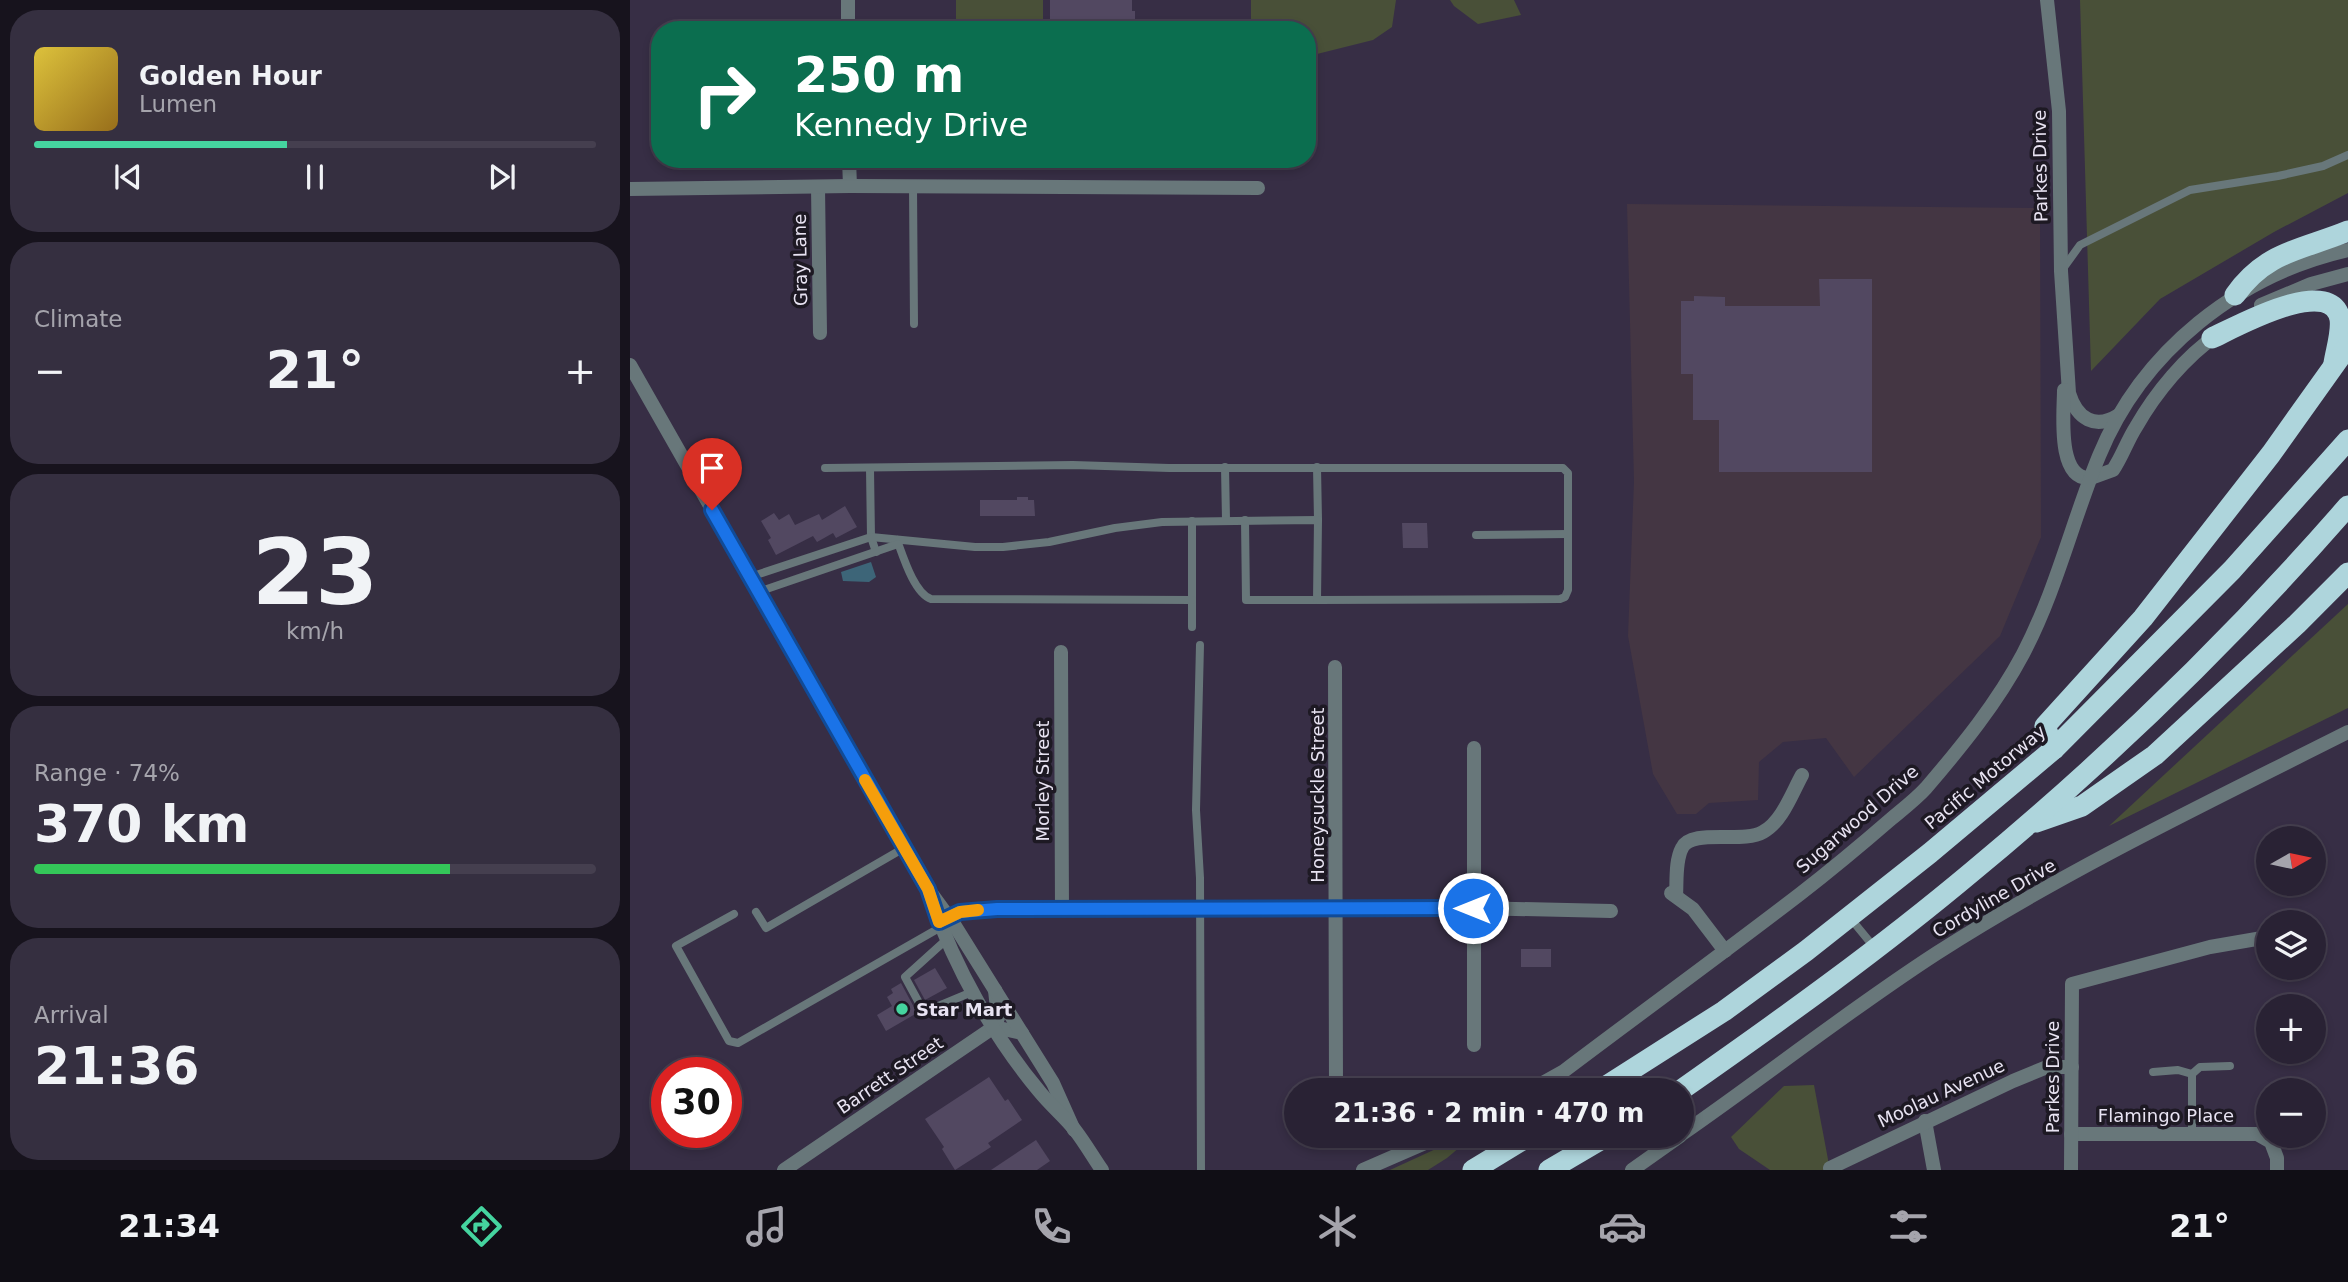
<!DOCTYPE html>
<html lang="en">
<head>
<meta charset="utf-8">
<style>
	body { margin:0; font-family:"DejaVu Sans",sans-serif; background:#352f40; color:#f1f3f6; height:100vh; display:flex; flex-direction:column; font-size:26px; white-space:nowrap }
	* { box-sizing:border-box; margin:0 }
	p { font-size:23px; color:#a5a4ac }
	.icon { flex:none; width:38px; height:38px; fill:none; stroke:currentColor; stroke-width:2; stroke-linecap:round; stroke-linejoin:round }
	.map { position:relative; flex:1; overflow:hidden }
	.side { display:flex; flex-direction:column; gap:10px; padding:10px; background:#17131d; width:630px }
	.side>* { flex:none }
	.banner { position:absolute; left:21px; top:21px; width:665px; height:147px; border-radius:28px; box-shadow:0 4px 10px #0003,0 0 0 2px #453f4f; background:#0b6e4f; color:#fff; overflow:hidden }
	.needle { width:46px; rotate:81deg }
	.tools { position:absolute; left:1626px; top:826px; display:grid; gap:14px }
	.tools a { display:grid; place-items:center; width:70px; height:70px; border-radius:50%; background:#292234; box-shadow:0 4px 10px #0003,0 0 0 2px #453f4f; font-size:35px }
	.speed { position:absolute; left:21px; top:1057px; display:flex; gap:14px; font-size:35px; font-weight:700; text-align:center }
	.speed>* { display:grid; place-content:center; width:91px; height:91px; border-radius:50%; background:#292234; box-shadow:0 4px 10px #0003,0 0 0 2px #453f4f; line-height:1 }
	.speed .limit { border:10px solid #d22; background:#fff; color:#111 }
	.pin { position:absolute; display:grid; place-items:center; width:60px; height:60px; color:#fff; margin:-72px -30px; border-radius:50% 50% 50% 0; rotate:-45deg; box-shadow:0 0 7px #0007 }
	.pin .icon { rotate:45deg }
	.me { position:absolute; width:77px; margin:-38px; rotate:270deg; stroke-linejoin:round; filter:drop-shadow(0 0 5px #0008) }
	.turn { display:flex; align-items:center; gap:24px; height:147px; padding:0 28px; font-size:32px }
	.turn .icon { width:91px; height:91px; stroke-width:2.5 }
	.turn b { display:block; font-size:49px; line-height:60px }
	.big { font-size:52px; font-weight:800; line-height:1.1 }
	.side .card { flex:1; display:flex; flex-direction:column; justify-content:center; gap:10px; min-width:0; padding:0 24px; border-radius:28px; background:#352f40 }
	.side .dial { align-items:center; gap:0 }
	.dial b { font-size:91px; line-height:1 }
	.song { display:flex; align-items:center; gap:21px }
	.cover { width:84px; height:84px; border-radius:10px; background:linear-gradient(135deg,hsl(50 70% 55%),hsl(40 70% 35%)) }
	.played { height:7px; border-radius:4px; background:linear-gradient(90deg,#45d49f 45%,#453f4f 45%) }
	.keys { display:flex; justify-content:space-around; direction:ltr }
	.heat { display:flex; justify-content:space-between; align-items:center; font-size:38px; direction:ltr }
	.charge { height:10px; border-radius:5px; background:linear-gradient(90deg,#34c759 74%,#453f4f 0) }
	.trip { position:absolute; left:654px; top:1078px; width:410px; height:70px; border-radius:35px; background:#292234; box-shadow:0 4px 10px #0003,0 0 0 2px #453f4f; font-weight:800; line-height:70px; text-align:center }
	.tabs { display:flex; height:112px; justify-content:space-around; align-items:center; background:#100e15; color:#a5a4ac }
	.tabs .icon { width:49px; height:49px }
	.tabs .selected { color:#45d49f }
	.tabs b { font-size:32px; color:#f1f3f6 }
	main { display:flex; flex:1; min-height:0 }
	.map>svg:first-child { display:block }
</style>
</head>
<body>
<main>
<section class="side">
<div class="card">
<div class="song"><i class="cover"></i><div><b>Golden Hour</b><p>Lumen</p></div></div>
<div class="played"></div>
<div class="keys"><svg class="icon" aria-label="previous" viewBox="0 0 24 24"><path d="M18 5L8 12l10 7zM5 5v14"/></svg><svg class="icon" aria-label="pause" viewBox="0 0 24 24"><path d="M8 5v14M16 5v14"/></svg><svg class="icon" aria-label="next" viewBox="0 0 24 24"><path d="M6 5l10 7-10 7zM19 5v14"/></svg></div>
</div>
<div class="card"><p>Climate</p>
<div class="heat"><a>−</a><b class="big">21°</b><a>+</a></div>
</div>
<div class="card dial"><b>23</b><p>km/h</p></div>
<div class="card"><p>Range · 74%</p><b class="big">370 km</b><div class="charge"></div></div>
<div class="card"><p>Arrival</p><b class="big">21:36</b></div>
</section>
<div class="map">
<svg width="1718" height="1170" viewBox="0 0 1718 1170">
	<rect width="100%" height="100%" fill="#372e45"/>
	<!-- industrial -->
	<path fill="#443643" d="M997 204 1410 208 1411 537 1370 636 1224 777 1196 738 1153 742 1129 762 1128 800 1079 803 1066 814H1047L1023 774 998 636 1004 481Z"/>
	<!-- green -->
	<g fill="#495038">
		<rect x="326" y="0" width="87" height="30"/>
		<path d="M621 0H766L762 27 743 40 687 54 677 91V30H621Z"/>
		<path d="M820 0H884L891 15 848 24 824 6Z"/>
		<path d="M1450 0H1718V193L1644 232 1530 299 1461 371Z"/>
		<rect x="326" y="159" width="87" height="5"/>
		<path d="M1718 604V708L1479 826Z"/>
		<path d="M1184 1085 1200 1170H1140L1109 1149 1101 1137 1154 1086Z"/>
		<path d="M834 1136H843L817 1158 798 1170H760Z"/>
	</g>
	<!-- water -->
	<path fill="#3d6578" d="M241 562 246 577 239 582 213 581 211 572Z"/>
	<!-- building -->
	<g fill="#524861">
		<path d="M420 0H502V11H505V30H420Z"/>
		<path d="M1189 279H1242V472H1089V420H1063V374H1051V301H1064V296L1095 297V306H1190Z"/>
		<path d="M387 497H398V500H404L405 516H350V500H387Z"/>
		<path d="M215 506 227 527 206 538 203 533 187 542 183 536 146 555 138 540 141 538 131 521 144 513 149 520 159 514 165 525 189 514 192 520Z"/>
		<path d="M772 523H797L798 548H773Z"/>
		<rect x="891" y="949" width="30" height="18"/>
		<path d="M305 968 317 988 295 1000 284 980Z"/>
		<path d="M271 983 287 1013 256 1031 247 1015 262 1006 257 997 263 993 261 989Z"/>
		<path d="M359 1077 375 1101 378 1099 392 1120 358 1143 361 1147 325 1170 312 1149 314 1147 295 1119Z"/>
		<path d="M406 1140 420 1161 407 1170H361Z"/>
	</g>
	<g fill="none" stroke-linecap="round" stroke-linejoin="round">
		<!-- service -->
		<g stroke="#68777a" stroke-width="8">
			<path d="M283 186 284 324"/>
			<path d="M1432 270 1450 245 1560 190 1648 176 1693 166 1718 155"/>
			<path d="M595 467 596 520"/>
			<path d="M687 467 688 520"/>
			<path d="M240 469 241 537 246 552"/>
			<path d="M615 520 616 600H687"/>
			<path d="M562 521V627"/>
			<path d="M846 535 938 534"/>
			<path d="M267 540C273 556 284 593 301 599L562 600"/>
			<path d="M120 577 241 537 345 547H373L419 542 485 528 532 522 688 520 687 600 930 599 935 597 938 590V473L933 468H539L443 465 195 468"/>
			<path d="M128 592 268 544"/>
			<path d="M570 645 566 810 570 878 571 1170"/>
			<path d="M126 912 136 928 274 848"/>
			<path d="M104 914 46 946 99 1041 108 1043 311 927"/>
			<path d="M1221 919 1244 947"/>
			<path d="M316 940 275 977 294 1012 342 992"/>
			<path d="M1523 1072 1548 1070 1562 1074"/>
			<path d="M1562 1134V1074L1570 1067 1600 1066"/>
		</g>
		<!-- minor -->
		<g stroke="#68777a" stroke-width="14">
			<path d="M218 0V30"/>
			<path d="M1417 0 1429 111 1431 271 1439 393C1447 419 1465 430 1489 415"/>
			<path d="M219 159 220 186"/>
			<path d="M188 187 190 333"/>
			<path d="M0 189 220 186 628 188"/>
			<path d="M1434 390C1434 411 1426 481 1461 478"/>
			<path d="M431 652 432 910"/>
			<path d="M705 667 706 1090"/>
			<path d="M844 748V1045"/>
			<path d="M1041 893 1063 909 1095 951"/>
			<path d="M1046 896C1047 882 1045 861 1052 848 1061 828 1113 844 1133 832 1152 822 1162 793 1172 775"/>
			<path d="M309 922 330 912 367 909 843 908 981 911"/>
			<path d="M364 1027 392 1033"/>
			<path d="M1295 1121 1304 1170"/>
			<path d="M1441 1134H1627L1641 1142 1647 1158V1170"/>
			<path d="M1200 1168 1383 1081 1417 1067H1442"/>
			<path d="M154 1170 364 1027 368 1018 365 990"/>
			<path d="M1441 1170 1442 984 1580 947 1638 937"/>
		</g>
		<!-- tertiary -->
		<g stroke="#68777a" stroke-width="14">
			<path d="M1631 305 1681 284 1718 274"/>
			<path d="M0 365 298 889 325 926 423 1083 444 1130"/>
			<path d="M1461 478 1483 470C1492 457 1497 441 1506 427 1526 392 1555 357 1588 334"/>
			<path d="M302 901C325 968 364 1037 409 1091 420 1105 434 1116 445 1130 455 1143 463 1157 472 1170"/>
			<path d="M900 1090 934 1071C1012 1012 1092 954 1170 894 1201 870 1231 845 1261 819 1273 809 1286 799 1296 788 1332 746 1367 703 1393 654 1426 591 1442 522 1469 456 1512 351 1608 275 1718 250"/>
			<path d="M1052 1134C1137 1075 1219 1010 1307 953 1438 869 1579 802 1718 732"/>
			<path d="M733 1170 811 1136"/>
			<path d="M1002 1170 1050 1136"/>
		</g>
		<!-- motorway -->
		<g stroke="#aed5dc" stroke-width="21">
			<path d="M1605 295C1636 251 1672 250 1718 231"/>
			<path d="M1582 338C1604 328 1701 273 1710 319 1712 332 1706 350 1704 363"/>
			<path d="M1424 749 1415 726 1513 618 1641 454 1718 346"/>
			<path d="M1406 822 1452 806 1525 755 1667 624 1718 573"/>
			<path d="M970 1090 1094 1011 1176 951 1300 853 1424 749 1602 570 1718 440"/>
			<path d="M1051 1090C1151 1020 1250 949 1343 871 1477 760 1604 637 1718 506"/>
			<path d="M843 1170 899 1136"/>
			<path d="M919 1170 977 1136"/>
		</g>
	</g>
	<g fill="none" stroke-linecap="round" stroke-linejoin="round">
		<defs>
			<path id="route" d="M82 510 298 889 309 922 330 912 367 909 843 908"/>
		</defs>
		<!-- route casing -->
		<use href="#route" stroke="#114b97" stroke-width="18"/>
		<!-- route -->
		<use href="#route" stroke="#1a73e8" stroke-width="12"/>
		<!-- slow -->
		<path stroke="#f59e0b" stroke-width="12" d="M235 780 298 889 309 922 330 912 348 910"/>
	</g>
	<!-- markers -->
	<circle fill="#45d49f" stroke="#1d1923" stroke-width="2.5" cx="272" cy="1009" r="7"/>
	<g text-anchor="middle" dominant-baseline="central" stroke-width="7" stroke-linejoin="round" paint-order="stroke">
		<!-- street labels -->
		<g font-size="18" fill="#e8e3f2" stroke="#1d1923">
			<text transform="translate(1410 166) rotate(-91)">Parkes Drive</text>
			<text transform="translate(170 260) rotate(-91)">Gray Lane</text>
			<text transform="translate(1355 777) rotate(-40)">Pacific Motorway</text>
			<text transform="translate(412 781) rotate(-90)">Morley Street</text>
			<text transform="translate(687 795) rotate(-90)">Honeysuckle Street</text>
			<text transform="translate(1227 819) rotate(-41)">Sugarwood Drive</text>
			<text transform="translate(1364 898) rotate(-30)">Cordyline Drive</text>
			<text transform="translate(260 1075) rotate(-34)">Barrett Street</text>
			<text transform="translate(1422 1077) rotate(-90)">Parkes Drive</text>
			<text transform="translate(1311 1093) rotate(-25)">Moolau Avenue</text>
			<text x="1536" y="1115">Flamingo Place</text>
		</g>
		<!-- poi labels -->
		<g font-size="18" font-weight="bold" fill="#e8e3f2" stroke="#1d1923" text-anchor="start">
			<text x="286" y="1009">Star Mart</text>
		</g>
	</g>
</svg>
<div class="tools">
<a><svg class="needle" viewBox="-14 -14 28 28"><path d="M0-13l5 13h-10z" fill="#e53935"/><path d="M0 13l5-13h-10z" fill="#a5a4ac"/></svg></a>
<a><svg class="icon" aria-label="layers" viewBox="0 0 24 24"><path d="M12 4l9 5-9 5-9-5zM3 14l9 5 9-5"/></svg></a>
<a>+</a>
<a>−</a>
</div>
<div class="speed"><div class="limit">30</div></div>
<div class="pin" style="left:82px;top:510px;background:#d93025"><svg class="icon" aria-label="arrive" viewBox="0 0 24 24"><path d="M6 21V4h12l-3 4 3 4H6"/></svg></div>
<svg class="me" style="left:843px;top:908px" viewBox="-20 -20 40 40"><circle r="17" fill="#1a73e8" stroke="#fff" stroke-width="3"/><path d="M0-11L8 9 0 5-8 9z" fill="#fff"/></svg>
<div class="trip">21:36 · 2 min · 470 m</div>
<div class="banner">
<div class="turn"><svg class="icon" aria-label="right" viewBox="0 0 24 24"><path d="M7 20v-9h11M14 6l5 5-5 5"/></svg><div><b>250 m</b>Kennedy Drive</div></div>
</div>
</div>
</main>
<nav class="tabs">
<b>21:34</b>
<svg class="icon selected" aria-label="directions" viewBox="0 0 24 24"><path d="M12 3l9 9-9 9-9-9zM9 14v-3h6M13 9l2 2-2 2"/></svg>
<svg class="icon" aria-label="music" viewBox="0 0 24 24"><path d="M9 18V5l10-2v13"/><circle cx="6" cy="18" r="3"/><circle cx="16" cy="16" r="3"/></svg>
<svg class="icon" aria-label="phone" viewBox="0 0 24 24"><path d="M5 4h4l2 5-3 2q2 4 5 5l2-3 5 2v4C11 20 4 13 5 4z"/></svg>
<svg class="icon" aria-label="climate" viewBox="0 0 24 24"><path d="M12 3v18M4 7l16 10M4 17L20 7"/></svg>
<svg class="icon" aria-label="car" viewBox="0 0 24 24"><path d="M5 17H2v-5l4-1 3-4h7l3 4 3 1v5h-3M9 17h6M6 11h13"/><circle cx="7" cy="17" r="2"/><circle cx="17" cy="17" r="2"/></svg>
<svg class="icon" aria-label="filters" viewBox="0 0 24 24"><path d="M4 7h16M4 17h16"/><circle cx="9" cy="7" r="2"/><circle cx="15" cy="17" r="2"/></svg>
<b>21°</b>
</nav>
</body>
</html>
